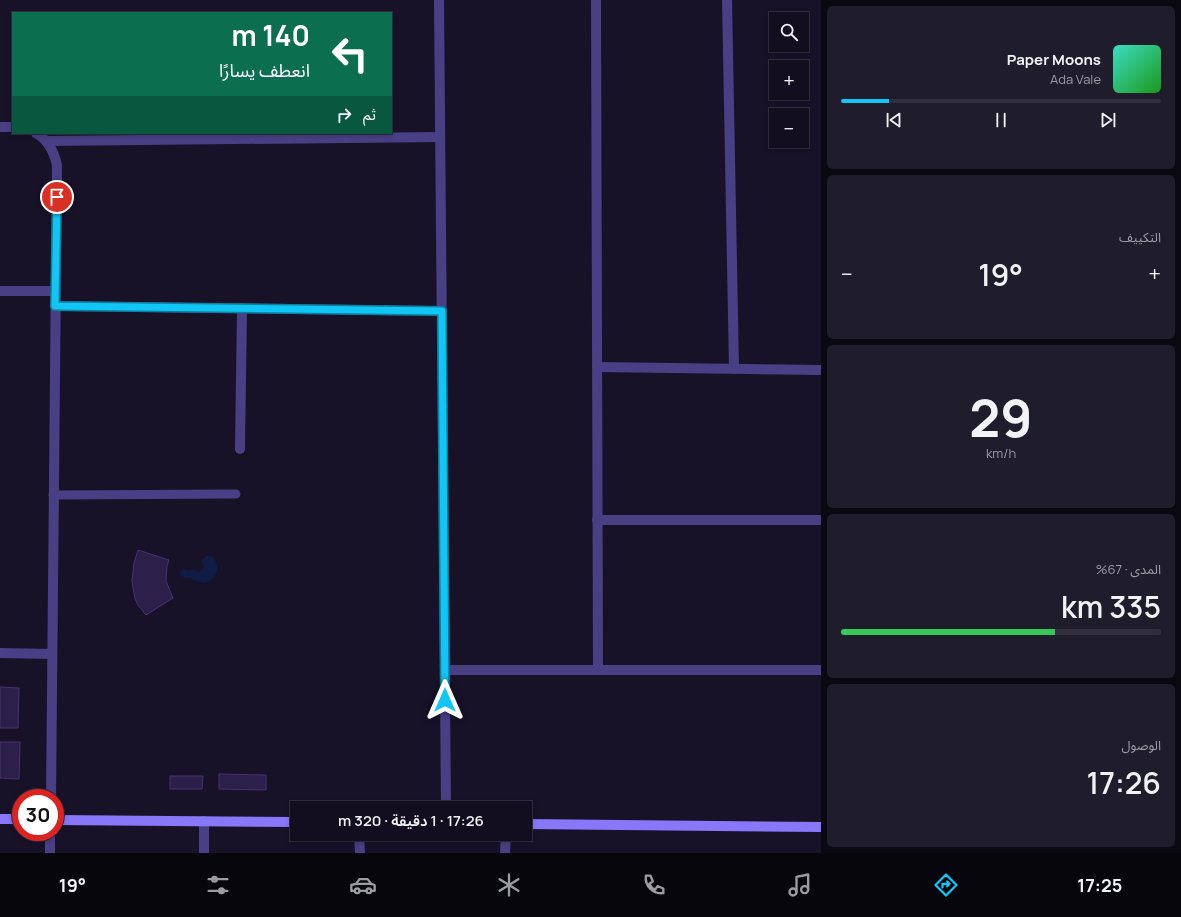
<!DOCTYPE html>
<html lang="ar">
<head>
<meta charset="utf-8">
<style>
	body { margin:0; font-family:Manrope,"Noto Sans Arabic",sans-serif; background:#1f1c2c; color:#f1f3f6; direction:rtl; height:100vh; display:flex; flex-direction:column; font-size:15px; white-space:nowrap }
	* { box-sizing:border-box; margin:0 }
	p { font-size:13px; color:#9c9ca4 }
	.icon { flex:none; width:22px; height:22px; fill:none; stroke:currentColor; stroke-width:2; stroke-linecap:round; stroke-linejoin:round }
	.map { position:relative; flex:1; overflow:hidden; direction:ltr }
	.sheet { display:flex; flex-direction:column; gap:6px; padding:6px; background:#0a0811; width:360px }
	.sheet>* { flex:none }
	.banner { position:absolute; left:12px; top:12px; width:380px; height:122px; border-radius:0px; box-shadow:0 2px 6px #0003,0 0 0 1px #312e3d; direction:rtl; background:#0b6e4f; color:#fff; overflow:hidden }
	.controls { position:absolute; left:769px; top:12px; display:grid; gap:8px }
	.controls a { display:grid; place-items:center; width:40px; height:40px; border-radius:0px; background:#120e1f; box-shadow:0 2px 6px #0003,0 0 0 1px #312e3d; font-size:20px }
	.speed { position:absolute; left:12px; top:789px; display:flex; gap:8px; font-size:20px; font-weight:700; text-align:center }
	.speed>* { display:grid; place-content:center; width:52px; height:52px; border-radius:50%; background:#120e1f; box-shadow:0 2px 6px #0003,0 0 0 1px #312e3d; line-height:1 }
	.speed .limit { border:6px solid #d22; background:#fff; color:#111 }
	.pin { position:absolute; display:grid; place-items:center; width:34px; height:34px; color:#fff; margin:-17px; border:2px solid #fff; border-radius:50%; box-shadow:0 1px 4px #0007 }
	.me { position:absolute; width:44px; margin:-22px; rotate:0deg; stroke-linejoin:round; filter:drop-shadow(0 0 3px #0008) }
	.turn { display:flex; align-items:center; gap:14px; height:84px; padding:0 16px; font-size:18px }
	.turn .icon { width:52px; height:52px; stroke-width:2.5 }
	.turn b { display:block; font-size:28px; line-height:34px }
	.then { display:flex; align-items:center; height:38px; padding:0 16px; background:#0003; gap:8px; font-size:15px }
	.big { font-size:30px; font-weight:600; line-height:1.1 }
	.sheet .widget { flex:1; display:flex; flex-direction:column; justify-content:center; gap:6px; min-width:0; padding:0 14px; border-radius:6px; background:#1f1c2c }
	.sheet .dial { align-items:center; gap:0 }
	.dial b { font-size:52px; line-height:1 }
	.song { display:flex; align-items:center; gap:12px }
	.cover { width:48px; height:48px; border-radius:6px; background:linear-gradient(135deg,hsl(170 70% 55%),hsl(120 70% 35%)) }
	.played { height:4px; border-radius:2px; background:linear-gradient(90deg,#11c5f4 15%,#312e3d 15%) }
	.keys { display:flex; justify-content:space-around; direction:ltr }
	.heat { display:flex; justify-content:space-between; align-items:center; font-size:22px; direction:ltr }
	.charge { height:6px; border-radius:3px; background:linear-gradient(90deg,#34c759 67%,#312e3d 0) }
	.trip { position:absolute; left:290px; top:801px; width:242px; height:40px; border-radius:0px; background:#120e1f; box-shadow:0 2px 6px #0003,0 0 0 1px #312e3d; font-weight:600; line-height:40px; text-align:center; direction:rtl }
	.tab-bar { display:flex; height:64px; justify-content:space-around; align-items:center; background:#07060c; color:#9c9ca4 }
	.tab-bar .icon { width:28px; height:28px }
	.tab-bar .active { color:#11c5f4 }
	.tab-bar b { font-size:18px; color:#f1f3f6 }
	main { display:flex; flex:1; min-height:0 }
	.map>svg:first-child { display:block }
</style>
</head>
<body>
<main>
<section class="sheet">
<div class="widget">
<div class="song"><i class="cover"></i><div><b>Paper Moons</b><p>Ada Vale</p></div></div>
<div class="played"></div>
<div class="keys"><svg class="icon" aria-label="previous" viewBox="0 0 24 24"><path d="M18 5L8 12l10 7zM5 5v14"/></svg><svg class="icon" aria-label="pause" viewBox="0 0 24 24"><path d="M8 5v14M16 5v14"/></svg><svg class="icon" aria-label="next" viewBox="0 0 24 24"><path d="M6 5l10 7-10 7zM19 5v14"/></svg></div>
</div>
<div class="widget"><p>التكييف</p>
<div class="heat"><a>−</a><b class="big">19°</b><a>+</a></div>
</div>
<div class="widget dial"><b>29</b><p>km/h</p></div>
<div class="widget"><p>المدى · 67%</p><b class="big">335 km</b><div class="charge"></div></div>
<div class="widget"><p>الوصول</p><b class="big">17:26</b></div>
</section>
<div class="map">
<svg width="821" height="853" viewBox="0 0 821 853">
	<rect width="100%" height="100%" fill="#181229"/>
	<!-- water -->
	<path fill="#0e1c46" d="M207 556H211L215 560 218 568C216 576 209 586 199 582 196 581 193 579 189 577L186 578 181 576 180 574 182 570 185 569 188 571 193 569 198 572 203 570 204 566 201 561Z"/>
	<!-- building -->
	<g fill="#2c1f49" stroke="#463274">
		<path d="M138 550 169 560 167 566 166 581 173 598 146 615 138 605 135 599 132 581 134 563Z"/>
		<path d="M0 687 19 688 18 728H0Z"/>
		<path d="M0 742H20L19 779 0 778Z"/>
		<path d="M219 774 266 775V790L219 789Z"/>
		<path d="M170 776H203L202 789H170Z"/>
	</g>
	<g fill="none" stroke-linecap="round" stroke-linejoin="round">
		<!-- lane -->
		<path stroke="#493f85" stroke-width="9" d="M53 495 236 494"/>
		<!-- street -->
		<g stroke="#493f85" stroke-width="10">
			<path d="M439 0 446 808"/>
			<path d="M596 0 598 669"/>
			<path d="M727 0 734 369"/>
			<path d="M0 127H13"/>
			<path d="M36 133C49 140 54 152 57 165L51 798"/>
			<path d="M46 141 440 137"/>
			<path d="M0 291H55"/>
			<path d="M55 306 442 311"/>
			<path d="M597 367 821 370"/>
			<path d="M240 449 242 308"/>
			<path d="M597 520H821"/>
			<path d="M0 653 52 654"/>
			<path d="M445 670H821"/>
			<path d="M359 834 360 853"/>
			<path d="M50 853V832"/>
			<path d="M204 853V821"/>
			<path d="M505 853 506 834"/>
		</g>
		<!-- secondary -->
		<g stroke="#8877f8" stroke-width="10">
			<path d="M0 819H21"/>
			<path d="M55 820 297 822"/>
			<path d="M525 824 821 827"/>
		</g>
	</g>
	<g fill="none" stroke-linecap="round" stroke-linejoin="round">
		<defs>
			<path id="route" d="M57 197 55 306 442 311 445 700"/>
		</defs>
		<!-- route casing -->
		<use href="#route" stroke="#0b809f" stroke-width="10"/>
		<!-- route -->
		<use href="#route" stroke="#11c5f4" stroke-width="7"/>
	</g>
</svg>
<div class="controls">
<a><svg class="icon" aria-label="search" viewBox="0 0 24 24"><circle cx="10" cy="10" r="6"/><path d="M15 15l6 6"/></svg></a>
<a>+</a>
<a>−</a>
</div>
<div class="speed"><div class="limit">30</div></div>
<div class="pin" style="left:57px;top:197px;background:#d93025"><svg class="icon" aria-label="arrive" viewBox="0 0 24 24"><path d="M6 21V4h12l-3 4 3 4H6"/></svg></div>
<svg class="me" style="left:445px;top:700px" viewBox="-20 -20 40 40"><path d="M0-17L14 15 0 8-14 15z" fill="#11c5f4" stroke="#fff" stroke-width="4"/></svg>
<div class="trip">17:26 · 1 دقيقة · 320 m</div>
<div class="banner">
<div class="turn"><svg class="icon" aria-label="left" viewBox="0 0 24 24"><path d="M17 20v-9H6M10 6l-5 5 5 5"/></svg><div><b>140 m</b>انعطف يسارًا</div></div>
<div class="then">ثم<svg class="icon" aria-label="right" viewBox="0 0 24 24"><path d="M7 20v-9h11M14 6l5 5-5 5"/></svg></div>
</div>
</div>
</main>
<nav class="tab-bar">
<b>17:25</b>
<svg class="icon active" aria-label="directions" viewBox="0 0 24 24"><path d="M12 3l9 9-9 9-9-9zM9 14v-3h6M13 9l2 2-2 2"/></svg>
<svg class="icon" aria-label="music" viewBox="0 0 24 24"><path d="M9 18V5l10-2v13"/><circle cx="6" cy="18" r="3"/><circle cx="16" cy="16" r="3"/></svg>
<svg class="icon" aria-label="phone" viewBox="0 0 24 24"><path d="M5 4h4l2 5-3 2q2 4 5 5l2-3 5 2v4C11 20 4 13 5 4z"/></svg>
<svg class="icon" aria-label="climate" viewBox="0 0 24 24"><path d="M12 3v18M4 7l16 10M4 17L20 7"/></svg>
<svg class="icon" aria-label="car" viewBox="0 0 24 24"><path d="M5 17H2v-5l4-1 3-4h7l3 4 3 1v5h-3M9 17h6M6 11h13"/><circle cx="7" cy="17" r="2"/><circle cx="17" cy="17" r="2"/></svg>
<svg class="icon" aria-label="filters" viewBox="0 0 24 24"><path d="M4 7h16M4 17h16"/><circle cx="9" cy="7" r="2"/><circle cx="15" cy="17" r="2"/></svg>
<b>19°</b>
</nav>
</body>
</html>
